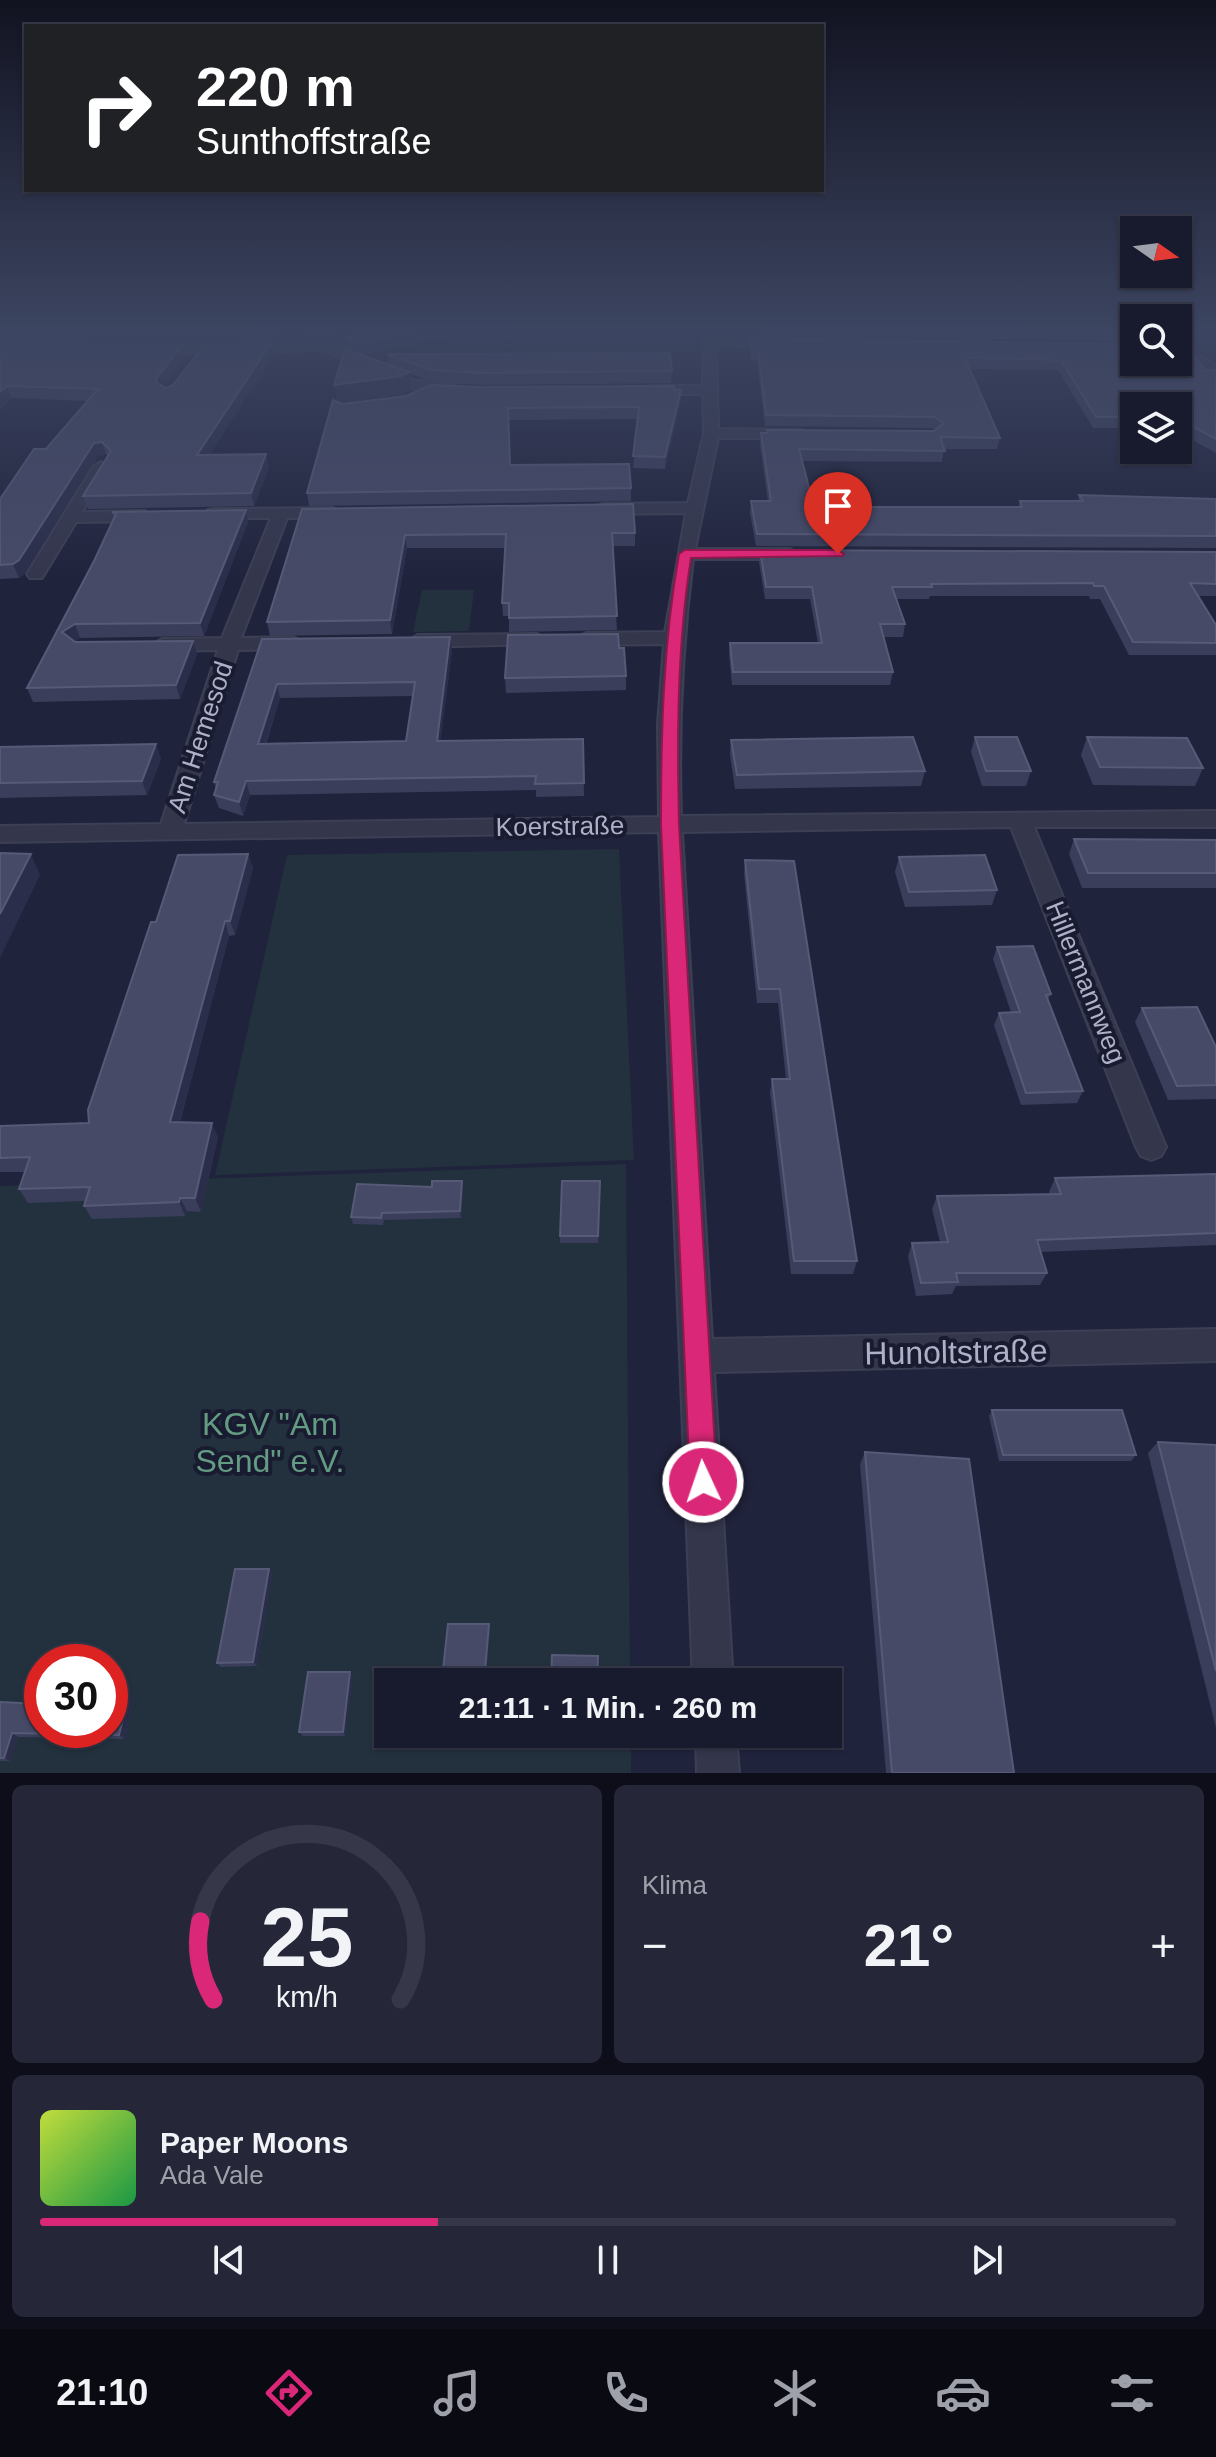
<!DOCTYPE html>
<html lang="de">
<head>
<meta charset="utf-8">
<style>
	body { margin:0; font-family:Helvetica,sans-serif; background:#252739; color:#f1f3f6; height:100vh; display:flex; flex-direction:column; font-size:30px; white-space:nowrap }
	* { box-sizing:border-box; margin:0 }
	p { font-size:26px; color:#9fa1aa }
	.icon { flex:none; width:44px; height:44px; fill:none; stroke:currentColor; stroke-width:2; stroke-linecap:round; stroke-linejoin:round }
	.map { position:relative; height:1773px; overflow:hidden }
	.panel { display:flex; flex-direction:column; gap:12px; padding:12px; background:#0d0e19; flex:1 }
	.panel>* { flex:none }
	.guide { position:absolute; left:24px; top:24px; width:800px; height:168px; border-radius:0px; box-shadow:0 2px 6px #0004,0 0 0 2px #363849; background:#202124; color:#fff; overflow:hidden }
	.needle { width:52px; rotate:104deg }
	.tools { position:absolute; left:1120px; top:216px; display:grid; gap:16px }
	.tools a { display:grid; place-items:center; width:72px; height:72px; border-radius:0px; background:#181a2d; box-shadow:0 2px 6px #0004,0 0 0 2px #363849; font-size:40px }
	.speed { position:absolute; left:24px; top:1644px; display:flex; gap:16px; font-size:40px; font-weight:700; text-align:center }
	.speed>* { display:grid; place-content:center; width:104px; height:104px; border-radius:50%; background:#181a2d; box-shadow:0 2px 6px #0004,0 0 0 2px #363849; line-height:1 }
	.speed .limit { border:12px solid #d22; background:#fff; color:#111 }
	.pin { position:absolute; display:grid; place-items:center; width:68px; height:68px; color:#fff; margin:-82px -34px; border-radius:50% 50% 50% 0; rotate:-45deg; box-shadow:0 0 8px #0007 }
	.pin .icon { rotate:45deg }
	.me { position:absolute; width:88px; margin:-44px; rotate:357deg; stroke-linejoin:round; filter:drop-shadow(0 0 6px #0008) }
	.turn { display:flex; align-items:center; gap:28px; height:168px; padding:0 40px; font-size:36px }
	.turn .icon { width:104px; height:104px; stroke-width:2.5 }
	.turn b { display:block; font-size:56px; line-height:68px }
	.big { font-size:60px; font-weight:600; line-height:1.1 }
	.panel .tile { flex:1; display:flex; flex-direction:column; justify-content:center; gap:12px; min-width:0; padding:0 28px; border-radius:12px; background:#252739 }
	.panel .dial { align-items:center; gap:0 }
	.dial svg { height:208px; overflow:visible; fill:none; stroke:#363849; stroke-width:7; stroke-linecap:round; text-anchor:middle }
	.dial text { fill:#f1f3f6; stroke:none }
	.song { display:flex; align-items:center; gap:24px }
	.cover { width:96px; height:96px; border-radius:12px; background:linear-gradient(135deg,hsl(70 70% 55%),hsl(140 70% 35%)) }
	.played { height:8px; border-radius:4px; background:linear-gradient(90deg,#db2777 35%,#363849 35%) }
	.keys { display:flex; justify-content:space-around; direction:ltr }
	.heat { display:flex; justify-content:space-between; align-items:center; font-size:44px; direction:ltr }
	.panel .tiles { flex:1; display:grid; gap:12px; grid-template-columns:1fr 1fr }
	.tile:last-child { grid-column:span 2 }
	.trip { position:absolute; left:374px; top:1668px; width:468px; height:80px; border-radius:0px; background:#181a2d; box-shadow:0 2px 6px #0004,0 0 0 2px #363849; font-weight:600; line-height:80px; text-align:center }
	.tab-bar { display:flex; height:128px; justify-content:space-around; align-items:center; background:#0a0a12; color:#9fa1aa }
	.tab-bar .icon { width:56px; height:56px }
	.tab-bar .on { color:#db2777 }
	.tab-bar b { font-size:36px; color:#f1f3f6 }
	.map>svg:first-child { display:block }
</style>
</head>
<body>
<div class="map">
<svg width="1216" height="1773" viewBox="0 0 1216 1773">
	<rect width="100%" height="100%" fill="#20233c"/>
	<!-- green -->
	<g fill="#22313d" fill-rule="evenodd">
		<path d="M422 590H474L469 631 413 632Z"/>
		<path d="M619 849 634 1160 215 1175 287 855Z"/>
		<path d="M626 1164 630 1682H388V1734H631V1773H0V1186ZM42 1662H110V1730H42Z"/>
	</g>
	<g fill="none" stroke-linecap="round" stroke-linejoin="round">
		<defs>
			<g id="minor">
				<path d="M372 332H393L339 347C361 360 385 371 409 379 426 384 453 381 465 391 440 411 353 363 328 352 316 347 298 351 285 351 240 352 195 353 150 354L143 350 150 346 327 342Z"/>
				<path d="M703 332H715L716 337 784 339 791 343 784 347 716 345 718 429 801 430 808 434 801 438H718L695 549H790L799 554 790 559H693C682 648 678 727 681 816L1216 811V827H1034L1166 1147 1161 1156 1151 1160 1141 1156 1136 1147 1011 827 682 832 712 1339 1216 1329V1361L714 1372 733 1682H693L659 832 0 842V826L161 824 218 650 162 651 152 645 162 639 222 638 271 518H208L206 514 208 510 214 509 333 508 341 513 333 518H287L241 638 293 637 303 643 293 649 238 650 184 824 659 817 658 724 664 644 586 645 576 639 586 633 665 632 686 513 602 514 594 509 602 504 688 503 704 433 703 394H651L644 390 651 386H703Z"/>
				<path d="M1178 343 1216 365V375L1178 353Z"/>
				<path d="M101 462 109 467 82 512 145 511 153 516 145 521 76 522 42 578H30L27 574 93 467Z"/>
				<path d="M537 634 547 640 544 644 418 647 408 641 418 635Z"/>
				<path d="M696 1734H736L739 1773H697Z"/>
			</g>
		</defs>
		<!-- minor casing -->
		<use href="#minor" stroke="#3d3f55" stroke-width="4"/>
		<!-- minor -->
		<use href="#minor" fill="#34364c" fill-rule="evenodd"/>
	</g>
	<!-- wall -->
	<g fill="#3a3e5b" fill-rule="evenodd">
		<path d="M0 332H288L283 340 209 344 0 340Z"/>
		<path d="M299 332H364L333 338 301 340Z"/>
		<path d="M372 332H463L362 356 389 365 387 354 672 371 671 383 479 385 433 382 409 373 411 390 403 394 339 403 342 404 478 387 674 390 681 401 665 469 633 468 638 419 508 420 510 465 631 488V501L309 506 307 493 337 402 358 354 348 349 346 337Z"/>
		<path d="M749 332H1134V341L749 335Z"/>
		<path d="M751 338 1216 370V453L1178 432V406H1134V428H1093L1058 370 970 369 1000 438 997 449H944L942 462 802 461 814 507H1018L1020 501H1078L1079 495 1216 499V548L756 546 750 513 751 501H768L760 445 761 433 935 430 932 428 765 426 757 360H751Z"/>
		<path d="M0 341 182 346 185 358 163 386 166 388 271 343 274 355 209 455 269 467 254 506 88 509 83 496 107 456 106 454 98 456 24 574 19 578 0 579V499L88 401 11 398 0 409Z"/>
		<path d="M302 509 635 533V546H612L617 630 509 632V616H503L502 603 505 548H407L392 634 270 636 267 622Z"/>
		<path d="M112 512 248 522 204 636 80 638 74 642 197 654 180 699 33 702 27 688 94 561 114 518Z"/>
		<path d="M760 550 1216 552V596H1198L1216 625V655H1129L1100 599H1090L1089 596H930L929 599H896L905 624 903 637H884L893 672 890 685H732L729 655 730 643H818L810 599H765L759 562Z"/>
		<path d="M262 639 452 650 440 741 583 739 584 796 536 797V790L250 795 243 816 219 808 214 795 216 789 214 782ZM413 696 406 741 266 744 280 698Z"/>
		<path d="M619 648 626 676V690L506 693 505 678Z"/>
		<path d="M975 737 1031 771 1026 786H982L971 752Z"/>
		<path d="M1087 737 1203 768 1195 786 1093 785 1081 755Z"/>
		<path d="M731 740 925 771 921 786 735 789 730 755Z"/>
		<path d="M0 747 161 759 147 795 0 798Z"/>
		<path d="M1074 839 1216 840V888H1082L1069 854Z"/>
		<path d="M248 854 253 868 235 935 229 936 180 1122 218 1137 201 1212 187 1211 185 1216 92 1219 84 1206 85 1201 28 1203 19 1189 25 1172H0V1126L89 1123 156 922Z"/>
		<path d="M899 857 997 890 992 905 905 907 895 872Z"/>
		<path d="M745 860 857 1261 853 1274H791L770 1092 772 1079H786L778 1003H757L744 874Z"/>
		<path d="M997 947 1051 994 1048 1000 1083 1091 1077 1103 1021 1105 994 1025 999 1013 1011 1012 993 959Z"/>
		<path d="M1142 1008 1216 1047V1099L1168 1100 1135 1022Z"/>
		<path d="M1216 1174V1245L1040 1252 1047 1273 1040 1285 956 1286 952 1294 916 1296 908 1256 912 1243 940 1242 932 1209 937 1196 1050 1194 1049 1192 1055 1178Z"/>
		<path d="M600 1181 598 1243H560V1236Z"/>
		<path d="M432 1187 463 1188 461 1218 384 1220 383 1225 353 1224 351 1217Z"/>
		<path d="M992 1410 1136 1455 1131 1461H999L989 1416Z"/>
		<path d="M1158 1442 1216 1445V1728L1148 1453Z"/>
		<path d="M865 1452 1014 1773H886L860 1464Z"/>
		<path d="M269 1569 272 1574 257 1666 221 1667 217 1663Z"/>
		<path d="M489 1624 490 1629 486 1675H445L443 1670Z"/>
		<path d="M353 1676 345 1736H303L299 1732Z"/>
		<path d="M129 1695 134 1699 124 1739 18 1737 10 1761H0V1702L42 1730Z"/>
	</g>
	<!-- shaded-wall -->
	<g fill="#2a2e4a">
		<path d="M281 332H288L283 340Z"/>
		<path d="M332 332H364L333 338Z"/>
		<path d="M412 332H463L362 356 360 344Z"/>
		<path d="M271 343 274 355 201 468 197 455Z"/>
		<path d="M182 346 185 358 160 391 156 379Z"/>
		<path d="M409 372 411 390 403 394 337 403 334 385Z"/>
		<path d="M7 386 11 398 0 409V392Z"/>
		<path d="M681 390V401L665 469V457Z"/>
		<path d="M102 442 106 454 98 456 24 574 19 578 13 564 94 443Z"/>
		<path d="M266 454 269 467 254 506 251 493Z"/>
		<path d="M246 510 248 522 204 636 200 623Z"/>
		<path d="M405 535 407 548 392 634 390 620Z"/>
		<path d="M75 624 80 638 67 646 62 632Z"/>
		<path d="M450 637 452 650 439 754 437 741Z"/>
		<path d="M193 641 197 654 180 699 176 685Z"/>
		<path d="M277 684 280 698 261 757 258 744Z"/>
		<path d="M156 744 161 759 147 795 142 781Z"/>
		<path d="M246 781 250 795 243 816 239 802Z"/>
		<path d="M31 854 40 875 0 958V914Z"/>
		<path d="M248 854 253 868 235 935 230 921Z"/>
		<path d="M225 921 229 936 176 1136 170 1122Z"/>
		<path d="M212 1123 218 1137 201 1212 195 1198Z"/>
		<path d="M462 1181 463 1188 461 1218 460 1211Z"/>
		<path d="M180 1198 187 1211 185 1216 179 1202Z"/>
		<path d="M269 1569 272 1574 257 1666 253 1662Z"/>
		<path d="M489 1624 490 1629 486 1675 485 1671Z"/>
		<path d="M350 1672 353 1676 345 1736 343 1732Z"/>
		<path d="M129 1695 134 1699 124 1739 119 1735Z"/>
		<path d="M12 1733 18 1737 10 1761 4 1758Z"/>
	</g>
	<!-- building -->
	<g fill="#464a67" stroke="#565a76" stroke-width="2" fill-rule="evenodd">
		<path d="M372 332H412L360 344 346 337Z"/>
		<path d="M751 338 1134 344V362H1178V355H1193L1205 370H1216V439L1178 418V406H1134V417H1096L1061 360 965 358 1000 438 940 437 945 451 799 449 814 507H1022L1020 501H1083L1079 495 1216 499V536L757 534 751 501H771L761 433H768L767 430 934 431 944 423 934 417 766 415 758 349H752Z"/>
		<path d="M0 341 182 346 156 379 157 383 166 388 173 385 204 346 271 343 197 455 266 454 251 493 83 496 111 451 102 442 94 443 19 560 13 564 0 565V499L34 449H46L98 389 7 386 0 392Z"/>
		<path d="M345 349 409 372 401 376 334 385Z"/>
		<path d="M670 353 672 371 478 373 431 370 387 354Z"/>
		<path d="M431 385 478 387 674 386V390H681L665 457 633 456 639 407 508 408 510 465 629 464 631 488 307 493 333 400 342 404 406 396Z"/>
		<path d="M633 504 635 533H612L617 616 509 618V603H502L506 534 405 535 390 620 267 622 302 509Z"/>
		<path d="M246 510 200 623 75 624 62 632 75 642 193 641 176 685 27 688 94 561 116 514 112 512Z"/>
		<path d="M760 550 1216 552V584L1190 583 1216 625V643L1133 642 1104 586H1094L1093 583 931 584 932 587H892L905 624H880L893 672H733L730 643H822L812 587H766Z"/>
		<path d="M618 634 619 648H624L626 676 505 678 508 635Z"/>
		<path d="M450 637 437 741 583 739 584 783 535 784 536 776 246 781 239 802 214 795 218 782H214L262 639ZM415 682 406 741 258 744 277 684Z"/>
		<path d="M913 737 925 771 737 775 731 740Z"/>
		<path d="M975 737H1017L1031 771H986Z"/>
		<path d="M1087 737 1187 738 1203 768 1100 767Z"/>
		<path d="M156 744 142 781 0 783V747Z"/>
		<path d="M1074 839 1216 840V873H1088Z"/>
		<path d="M0 853 31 854 0 914Z"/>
		<path d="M248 854 230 921H225L170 1122 212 1123 195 1198H180L179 1202 84 1206 90 1187 19 1189 30 1157 0 1158V1126L89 1123 88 1110 151 922H156L178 855Z"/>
		<path d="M985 855 997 890 909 892 899 857Z"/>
		<path d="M745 860 794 861 857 1261H794L772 1079H790L780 989H759Z"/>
		<path d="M1033 946 1051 994 1046 995 1083 1091 1026 1093 999 1013 1020 1012 997 947Z"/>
		<path d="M1197 1007 1216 1047V1085L1177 1086 1142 1008Z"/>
		<path d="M1216 1174V1233L1037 1240 1047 1273H956L958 1282 921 1283 912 1243 948 1242 937 1196 1061 1194 1055 1178Z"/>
		<path d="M432 1181H462L460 1211 382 1213 381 1218 351 1217 357 1184 432 1187Z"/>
		<path d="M562 1181H600L598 1236H560Z"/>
		<path d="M992 1410H1122L1136 1455H1003Z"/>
		<path d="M1158 1442 1216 1445V1671Z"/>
		<path d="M865 1452 969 1459 1014 1773H892Z"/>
		<path d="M235 1569H269L253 1662 217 1663Z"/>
		<path d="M448 1624H489L485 1671 443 1670Z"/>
		<path d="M552 1655 598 1656 597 1682H551Z"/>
		<path d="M308 1672H350L343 1732H299Z"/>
		<path d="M110 1695H129L119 1735 12 1733 4 1758H0V1702L42 1704V1730H110Z"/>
	</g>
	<!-- sky -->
	<linearGradient id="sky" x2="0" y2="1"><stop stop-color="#121321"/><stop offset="0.57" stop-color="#3c4561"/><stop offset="1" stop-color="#3c4561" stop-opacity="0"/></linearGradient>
	<rect width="1216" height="580" fill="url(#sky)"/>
	<!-- route -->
	<path fill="#db2777" stroke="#8e194d" stroke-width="2" d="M838 550 844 554 842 556 691 558C677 646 677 736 679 825L717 1482 713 1492 703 1496 694 1492 690 1482 661 825C661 734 663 644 679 554L685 550Z"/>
	<g text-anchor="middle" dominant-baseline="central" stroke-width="8" stroke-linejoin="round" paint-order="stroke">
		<!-- street labels -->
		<g font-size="26" fill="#aeb0c8" stroke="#191b31">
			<text transform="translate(200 737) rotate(-72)">Am Hemesod</text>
			<text transform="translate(560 826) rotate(-1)">Koerstraße</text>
			<text transform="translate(1086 982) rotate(68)">Hillermannweg</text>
		</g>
		<!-- near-street labels -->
		<g font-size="32" fill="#aeb0c8" stroke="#191b31">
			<text transform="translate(956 1352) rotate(-1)">Hunoltstraße</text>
		</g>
		<!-- near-park labels -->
		<g font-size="32" fill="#639c82" stroke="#191b31">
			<text x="270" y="1424">KGV "Am<tspan x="270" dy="37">Send" e.V.</tspan></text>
		</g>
	</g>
</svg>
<div class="tools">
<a><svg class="needle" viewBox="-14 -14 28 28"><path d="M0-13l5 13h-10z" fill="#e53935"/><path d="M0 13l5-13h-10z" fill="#9fa1aa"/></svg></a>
<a><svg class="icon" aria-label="search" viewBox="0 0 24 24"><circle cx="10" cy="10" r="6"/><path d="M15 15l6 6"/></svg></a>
<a><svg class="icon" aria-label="layers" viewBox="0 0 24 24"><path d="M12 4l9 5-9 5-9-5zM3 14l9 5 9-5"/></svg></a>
</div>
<div class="speed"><div class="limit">30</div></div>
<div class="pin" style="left:838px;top:554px;background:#d93025"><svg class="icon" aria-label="arrive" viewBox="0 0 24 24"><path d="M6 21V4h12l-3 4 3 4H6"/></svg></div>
<svg class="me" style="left:703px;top:1482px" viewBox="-20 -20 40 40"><circle r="17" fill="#db2777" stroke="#fff" stroke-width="3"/><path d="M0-11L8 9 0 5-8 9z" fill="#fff"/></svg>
<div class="trip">21:11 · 1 Min. · 260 m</div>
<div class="guide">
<div class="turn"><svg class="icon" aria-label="right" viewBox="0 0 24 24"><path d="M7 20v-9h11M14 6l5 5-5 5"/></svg><div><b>220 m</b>Sunthoffstraße</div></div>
</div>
</div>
<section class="panel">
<div class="tiles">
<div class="tile dial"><svg viewBox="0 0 100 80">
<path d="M14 69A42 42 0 1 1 86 69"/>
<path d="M14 69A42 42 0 0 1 9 39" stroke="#db2777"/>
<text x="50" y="56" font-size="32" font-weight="700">25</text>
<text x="50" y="72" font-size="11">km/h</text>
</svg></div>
<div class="tile"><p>Klima</p>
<div class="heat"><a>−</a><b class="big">21°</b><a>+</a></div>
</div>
<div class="tile">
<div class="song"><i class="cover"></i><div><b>Paper Moons</b><p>Ada Vale</p></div></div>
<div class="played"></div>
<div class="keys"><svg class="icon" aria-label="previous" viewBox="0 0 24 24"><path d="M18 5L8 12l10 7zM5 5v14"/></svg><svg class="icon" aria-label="pause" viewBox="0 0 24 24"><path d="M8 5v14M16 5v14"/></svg><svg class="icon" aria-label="next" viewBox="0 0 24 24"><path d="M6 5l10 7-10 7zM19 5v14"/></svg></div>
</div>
</div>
</section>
<nav class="tab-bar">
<b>21:10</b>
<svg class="icon on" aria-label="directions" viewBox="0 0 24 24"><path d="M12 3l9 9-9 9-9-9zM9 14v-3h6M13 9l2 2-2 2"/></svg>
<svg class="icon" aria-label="music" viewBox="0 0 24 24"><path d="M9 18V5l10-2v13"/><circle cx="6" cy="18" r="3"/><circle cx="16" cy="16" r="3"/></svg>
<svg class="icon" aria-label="phone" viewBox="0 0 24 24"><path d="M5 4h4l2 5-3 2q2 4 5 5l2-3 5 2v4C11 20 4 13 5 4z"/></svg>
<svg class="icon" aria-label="climate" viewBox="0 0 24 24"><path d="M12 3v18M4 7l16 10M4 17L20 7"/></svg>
<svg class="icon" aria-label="car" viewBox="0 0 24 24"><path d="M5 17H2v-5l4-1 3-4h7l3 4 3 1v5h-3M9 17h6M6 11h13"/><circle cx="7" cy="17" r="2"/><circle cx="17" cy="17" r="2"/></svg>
<svg class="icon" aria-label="filters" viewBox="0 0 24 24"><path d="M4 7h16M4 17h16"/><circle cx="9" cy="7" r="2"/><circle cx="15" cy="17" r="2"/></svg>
</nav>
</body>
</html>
